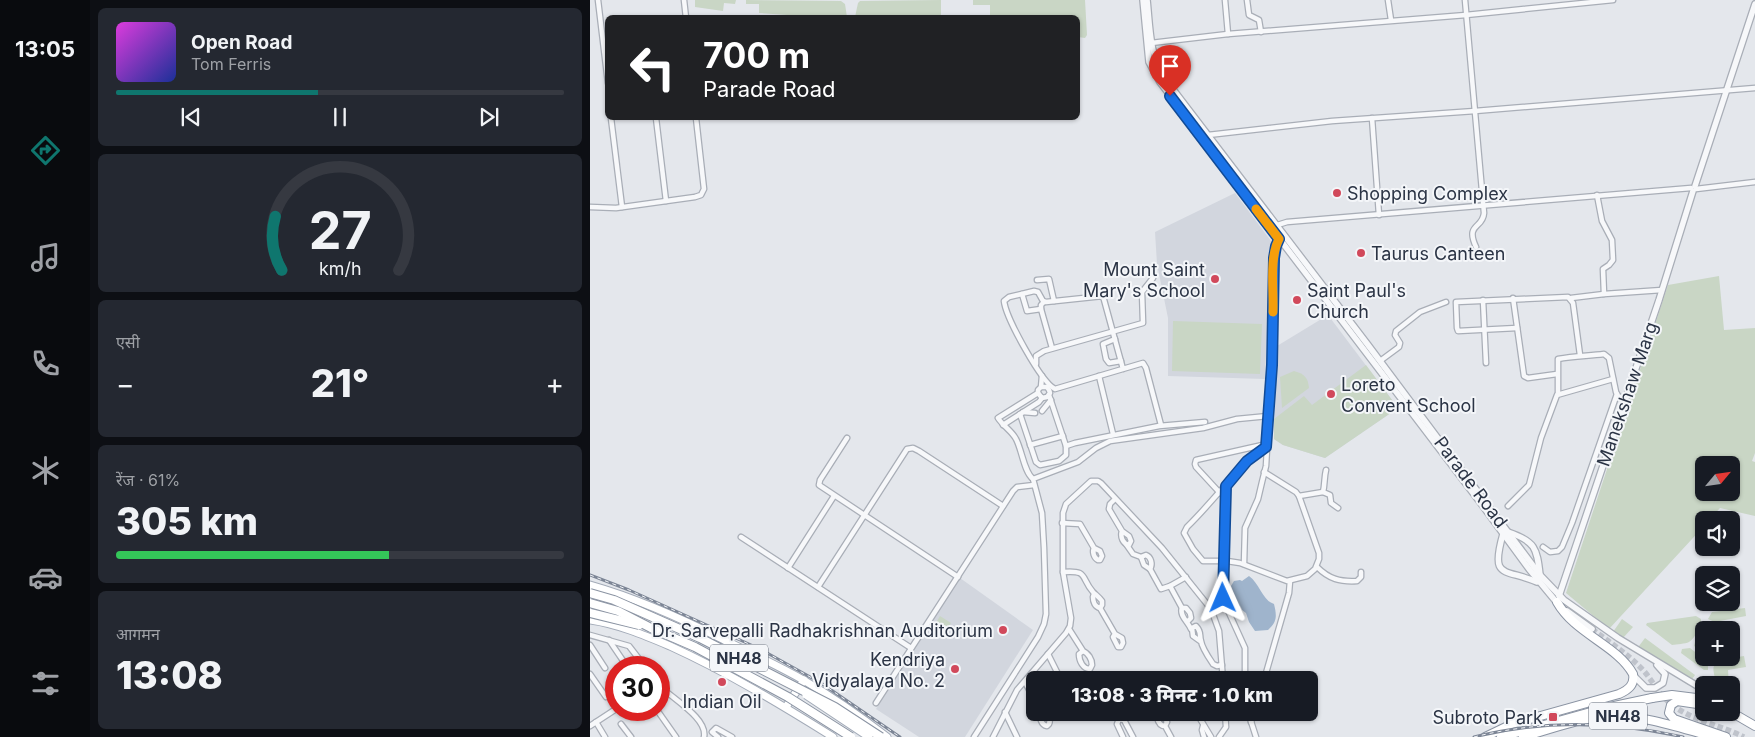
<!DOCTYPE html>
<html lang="hi">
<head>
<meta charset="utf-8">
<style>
	body { margin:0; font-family:Inter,"Noto Sans Devanagari",sans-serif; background:#242831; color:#f1f3f6; height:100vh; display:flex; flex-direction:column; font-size:19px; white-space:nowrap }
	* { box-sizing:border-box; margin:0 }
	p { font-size:16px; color:#9ea1a6 }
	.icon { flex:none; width:28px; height:28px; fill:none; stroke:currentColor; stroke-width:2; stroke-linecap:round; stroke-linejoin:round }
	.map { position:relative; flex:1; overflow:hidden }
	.side { display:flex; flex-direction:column; gap:8px; padding:8px; background:#0d0f14; width:500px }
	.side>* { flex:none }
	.banner { position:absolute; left:15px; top:15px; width:475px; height:105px; border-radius:8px; box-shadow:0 1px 4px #0004; background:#202124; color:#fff; overflow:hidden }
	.needle { width:32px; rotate:61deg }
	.tools { position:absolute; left:1105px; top:456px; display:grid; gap:10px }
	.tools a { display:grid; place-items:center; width:45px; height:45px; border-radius:8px; background:#171b24; box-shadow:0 1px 4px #0004; font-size:25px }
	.speed { position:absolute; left:15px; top:656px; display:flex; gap:10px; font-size:25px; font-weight:700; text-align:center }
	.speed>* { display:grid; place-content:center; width:65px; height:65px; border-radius:50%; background:#171b24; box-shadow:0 1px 4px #0004; line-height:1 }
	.speed .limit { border:8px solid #d22; background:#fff; color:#111 }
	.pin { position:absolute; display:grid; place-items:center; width:42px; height:42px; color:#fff; margin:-51px -21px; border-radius:50% 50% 50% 0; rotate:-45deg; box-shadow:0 0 5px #0007 }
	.pin .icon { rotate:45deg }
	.me { position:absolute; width:55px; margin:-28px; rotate:359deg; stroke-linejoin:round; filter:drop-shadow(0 0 4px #0008) }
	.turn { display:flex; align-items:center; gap:18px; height:105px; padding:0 15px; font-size:22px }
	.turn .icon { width:65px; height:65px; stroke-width:2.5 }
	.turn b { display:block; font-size:35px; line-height:42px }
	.big { font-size:38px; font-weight:800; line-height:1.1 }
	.side .card { flex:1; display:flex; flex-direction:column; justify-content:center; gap:8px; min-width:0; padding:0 18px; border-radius:8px; background:#242831 }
	.side .dial { align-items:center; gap:0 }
	.dial svg { height:130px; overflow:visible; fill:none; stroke:#363941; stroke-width:7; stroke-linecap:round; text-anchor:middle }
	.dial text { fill:#f1f3f6; stroke:none }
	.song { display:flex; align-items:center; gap:15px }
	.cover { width:60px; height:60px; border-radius:8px; background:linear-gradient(135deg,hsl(300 70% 55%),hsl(230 70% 35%)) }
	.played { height:5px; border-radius:2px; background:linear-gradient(90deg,#0f766e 45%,#363941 45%) }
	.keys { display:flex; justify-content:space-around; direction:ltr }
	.heat { display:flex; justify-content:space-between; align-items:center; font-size:28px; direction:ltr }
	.charge { height:8px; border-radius:4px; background:linear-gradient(90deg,#34c759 61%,#363941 0) }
	.trip { position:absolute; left:436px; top:671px; width:292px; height:50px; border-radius:8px; background:#171b24; box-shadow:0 1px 4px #0004; font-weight:800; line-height:50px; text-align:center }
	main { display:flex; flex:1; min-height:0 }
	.tab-bar { display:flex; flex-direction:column; width:90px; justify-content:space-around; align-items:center; background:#090b0e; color:#9ea1a6 }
	.tab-bar .icon { width:35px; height:35px }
	.tab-bar .on { color:#0f766e }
	.tab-bar b { font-size:22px; color:#f1f3f6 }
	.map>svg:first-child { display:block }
</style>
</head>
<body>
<main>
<nav class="tab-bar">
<b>13:05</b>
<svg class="icon on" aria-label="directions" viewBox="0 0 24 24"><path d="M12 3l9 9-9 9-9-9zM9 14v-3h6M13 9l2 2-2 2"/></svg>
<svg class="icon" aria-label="music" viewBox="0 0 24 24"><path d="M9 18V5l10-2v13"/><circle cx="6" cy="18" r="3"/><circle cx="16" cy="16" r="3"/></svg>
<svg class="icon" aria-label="phone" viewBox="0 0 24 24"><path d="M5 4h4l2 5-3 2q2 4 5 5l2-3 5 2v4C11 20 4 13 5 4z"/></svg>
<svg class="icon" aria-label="climate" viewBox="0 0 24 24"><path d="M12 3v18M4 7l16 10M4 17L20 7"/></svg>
<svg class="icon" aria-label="car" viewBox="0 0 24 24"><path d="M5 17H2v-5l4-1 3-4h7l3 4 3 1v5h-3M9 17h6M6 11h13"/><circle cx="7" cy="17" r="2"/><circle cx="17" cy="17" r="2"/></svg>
<svg class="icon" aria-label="filters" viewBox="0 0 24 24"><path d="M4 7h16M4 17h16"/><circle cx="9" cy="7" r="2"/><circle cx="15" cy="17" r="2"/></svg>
</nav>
<section class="side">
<div class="card">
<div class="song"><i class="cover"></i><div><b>Open Road</b><p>Tom Ferris</p></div></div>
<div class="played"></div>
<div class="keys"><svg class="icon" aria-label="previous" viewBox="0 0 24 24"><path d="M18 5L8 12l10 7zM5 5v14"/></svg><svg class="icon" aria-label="pause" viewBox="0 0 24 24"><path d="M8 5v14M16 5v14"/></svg><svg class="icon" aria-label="next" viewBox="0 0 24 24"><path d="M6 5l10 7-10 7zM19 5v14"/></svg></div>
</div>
<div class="card dial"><svg viewBox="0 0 100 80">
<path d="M14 69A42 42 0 1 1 86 69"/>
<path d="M14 69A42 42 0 0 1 10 36" stroke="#0f766e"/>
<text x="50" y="56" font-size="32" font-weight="700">27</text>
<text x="50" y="72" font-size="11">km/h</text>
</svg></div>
<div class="card"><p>एसी</p>
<div class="heat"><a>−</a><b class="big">21°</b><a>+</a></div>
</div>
<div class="card"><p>रेंज · 61%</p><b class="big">305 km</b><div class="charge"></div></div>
<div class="card"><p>आगमन</p><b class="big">13:08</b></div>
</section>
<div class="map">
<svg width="1165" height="737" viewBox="0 0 1165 737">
	<rect width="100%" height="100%" fill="#e4e7ec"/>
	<!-- built -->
	<g fill="#d2d6de">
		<path d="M645 193 681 241 675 379 578 376V318L567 264 565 232Z"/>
		<path d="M738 315 808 408 735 458 693 445 684 439 687 346Z"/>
		<path d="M370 578 443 630 375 737H329L286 709Z"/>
	</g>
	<!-- green -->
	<g fill="#c9d6c5" fill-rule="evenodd">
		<path d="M105 0H146L145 4 134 3 133 11 105 7Z"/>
		<path d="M156 0 251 1 255 4 257 17H226L169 13V4H156Z"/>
		<path d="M351 0V17H265L268 3 270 1Z"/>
		<path d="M383 0H495L497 35 495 38 488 37V18L400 17V5H383Z"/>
		<path d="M1129 276 1134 330 1165 328V453L1162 461 1165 462V516L1130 508 1119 520H1114V526L1019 629 976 593 1078 285ZM1114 465H1141V492H1114Z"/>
		<path d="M583 321 672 324 670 374 582 371Z"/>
		<path d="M776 365 808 408 735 458 693 445 684 439V419L714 396 722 405Z"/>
		<path d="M704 371C715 374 718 378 719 388L692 408 690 377Z"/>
		<path d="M1155 608 1156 616 1130 621 1136 630 1129 624 1118 619 1122 612Z"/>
		<path d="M350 616 361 623 351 638 341 631Z"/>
		<path d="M1106 616 1111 619C1112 626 1105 638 1099 642 1095 644 1087 644 1082 645L1056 625 1057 623Z"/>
		<path d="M1032 619 1043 627 1033 638 1023 632Z"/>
		<path d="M1120 625 1130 630H1114V653L1104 646 1105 642 1116 626Z"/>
		<path d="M1055 638 1105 675 1098 685 1049 650V646Z"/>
		<path d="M1100 648 1118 662V670H1114L1091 653 1092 649Z"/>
		<path d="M1154 656 1156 667 1138 670 1139 685H1134L1125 678C1122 665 1123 666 1132 658L1135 659Z"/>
	</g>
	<!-- water -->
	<path fill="#9fb4cc" d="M659 576C670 584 672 600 684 604 687 616 687 622 678 630L665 631 659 622 656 613 652 610 650 606 647 605 641 586 644 581 650 580 652 581Z"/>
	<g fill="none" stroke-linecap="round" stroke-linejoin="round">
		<!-- tertiary-tunnel -->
		<path stroke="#bfc3cb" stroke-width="5.5" stroke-dasharray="5.5 3" stroke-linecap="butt" d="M1002 629C1019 642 1038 654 1053 670 1063 681 1068 694 1080 703 1100 720 1130 725 1154 737"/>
		<defs>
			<g id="minor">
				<path d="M8 0 18 83"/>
				<path d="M94 0 96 18"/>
				<path d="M635 0 638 34"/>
				<path d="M657 0 659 15 669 20 671 32"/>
				<path d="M798 0 801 20"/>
				<path d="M875 0 894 213C893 229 875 223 886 247"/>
				<path d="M561 43 638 34 876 15 1023 0"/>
				<path d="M21 118 32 207"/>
				<path d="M66 118 76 201"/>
				<path d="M782 118 789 215"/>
				<path d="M618 135 742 121 885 111 1165 88"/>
				<path d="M1106 189 1165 182"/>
				<path d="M1007 195 1012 221 1022 240 1023 260 1019 265 1013 269 1014 294"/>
				<path d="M0 207 26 208 105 197 111 195 114 189 106 118"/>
				<path d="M681 227 697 222 1101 188"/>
				<path d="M447 280 459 279 464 301"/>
				<path d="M432 294 437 311 451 309"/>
				<path d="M923 298 934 376 938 378 967 374"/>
				<path d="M981 298 1014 294 1072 290"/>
				<path d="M893 300 896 363"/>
				<path d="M454 302 451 305V309L462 348"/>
				<path d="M927 328 868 331 867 328 866 302 978 297 983 303 990 355"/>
				<path d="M525 339 513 344 516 359 519 363 531 361"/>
				<path d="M790 361 809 347 810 343 805 335 806 331 830 312 856 302"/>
				<path d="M446 364V356L454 351 553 323 552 292 563 278 564 275"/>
				<path d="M533 369 513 296 456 302 453 301 448 292 444 291 419 297 414 301C416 318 451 382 465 389L553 363 556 368 571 425"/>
				<path d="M509 376 523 434"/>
				<path d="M451 387H457L459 390 460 393 457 397 452 398 448 393V390L451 387 452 376"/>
				<path d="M968 394V359C984 356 998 356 1014 354L1019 358 1026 392 1028 396 1036 399"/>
				<path d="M459 395 476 446"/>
				<path d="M452 411 461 400"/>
				<path d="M433 412 445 413"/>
				<path d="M430 414 446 462 450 465 469 461 476 455V446L485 443 569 426 615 422"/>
				<path d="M413 425 449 402 452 398"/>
				<path d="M257 438 230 480 229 485 368 577"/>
				<path d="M440 445 473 436"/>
				<path d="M736 470C734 478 735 484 733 492L740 495 741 503 748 508"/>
				<path d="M674 472 706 492 709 496 729 553V559L725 569 717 576 697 581 650 563 637 561H613L603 549 594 533 597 527C624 501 646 468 677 447"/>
				<path d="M443 479C434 472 432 450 426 439 422 431 413 426 408 418L448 393"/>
				<path d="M636 486 633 596 635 604 655 648V680"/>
				<path d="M630 493 606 467 605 464 606 460 677 444"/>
				<path d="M709 496 733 492"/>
				<path d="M525 499 520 504 519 509 532 531 539 536 541 541 539 545C533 544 530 537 532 531"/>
				<path d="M918 506 939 485 951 438 967 395 1023 379"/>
				<path d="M472 523 490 524 504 548C502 552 504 558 508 560H510L512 556 510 551 504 548"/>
				<path d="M151 537 321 648"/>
				<path d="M536 544 543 554 551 557 556 555C561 557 563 564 560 569L571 589 580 586"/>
				<path d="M953 547 960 552 968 551 972 547 982 523 1027 394"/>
				<path d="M551 557 554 565 560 569"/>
				<path d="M654 564 655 528 668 499 672 482 676 466 679 414"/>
				<path d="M727 567C739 579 750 582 767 581L771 577V572"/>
				<path d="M198 568 244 496"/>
				<path d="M473 572C499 570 490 577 503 592 506 595 509 597 512 601V605L510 608"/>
				<path d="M596 577 580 586 592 608C589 615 598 622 601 629"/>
				<path d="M228 587 317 449 323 448 329 451 413 506"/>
				<path d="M504 594 503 597C503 602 505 607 510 608L525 634 532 638 533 643 531 647H528L523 637 525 634"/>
				<path d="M592 608H596L600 613 601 618 598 621"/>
				<path d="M479 629 493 651C498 653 502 659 502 665L500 669C493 669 489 661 489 654L493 651"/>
				<path d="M0 635 39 646 56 668"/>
				<path d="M19 640 38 668"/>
				<path d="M610 641 603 636 602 628 606 626C612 632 609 635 611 641 612 648 619 658 623 664L627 666 632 665"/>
				<path d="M0 645 15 668"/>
				<path d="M458 654 471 680"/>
				<path d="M0 674 16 697"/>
				<path d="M674 680 699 593 700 581"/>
				<path d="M435 682 445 701"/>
				<path d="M69 685C81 698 118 718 114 737"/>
				<path d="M286 703 423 491 427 487 444 485"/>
				<path d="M67 710 86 737"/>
				<path d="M415 712 427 737"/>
				<path d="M451 712C449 717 451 725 457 726L459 724C461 720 458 715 454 712"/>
				<path d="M606 712 621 737"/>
				<path d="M658 712 666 737"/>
				<path d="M6 722 15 737"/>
				<path d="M661 722 664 712"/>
				<path d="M31 724 41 737"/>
				<path d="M0 726 26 709"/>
				<path d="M575 726C570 726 568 722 567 717L568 714 572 713 577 722 575 726 581 737"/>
				<path d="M613 726 612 730 614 737"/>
				<path d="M128 737 122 732 126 728 142 737"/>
				<path d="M384 737 448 637 454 624 456 614 454 548 452 513 443 479 488 462 506 448 520 441 613 428 647 419 678 416 680 412 684 257 686 246 692 237"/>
				<path d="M403 737 427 690 476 633 480 626 481 618 473 572V513L476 504 501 481H508L511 483 572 548 621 609 629 631 633 680"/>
				<path d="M533 737 527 724 529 719 534 720 543 737"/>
				<path d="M629 737 636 727 635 712"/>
			</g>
			<g id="tertiary">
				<path d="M553 0 559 62 570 82 890 502 939 569 968 604"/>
				<path d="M557 0C560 27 559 55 575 79L778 345 950 575 974 600 1028 638 1114 690"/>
				<path d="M1105 186 1165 4"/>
				<path d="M947 582C914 568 900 580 913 534L918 532C945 541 947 548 950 575"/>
				<path d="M969 596 1069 300 1103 191"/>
				<path d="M977 611 1002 629"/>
				<path d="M1044 676 1056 688H1065L1073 683 1075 674 1067 665"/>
			</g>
			<g id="primary">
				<path d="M0 585C46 598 91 618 134 640 161 653 189 666 215 681 244 698 271 717 297 737"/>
				<path d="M0 620C28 624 54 635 80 646 137 672 190 704 243 737"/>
				<path d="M196 707 214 680"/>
			</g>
			<g id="trunk">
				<path d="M1062 698 1082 695 1114 699"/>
				<path d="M1114 705 1087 701 1081 705 1079 713 1084 719 1136 737"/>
				<path d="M1141 712 1165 726"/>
			</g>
			<g id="motorway">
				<path d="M895 737 922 724 1029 694C1038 690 1045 685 1043 674 1027 645 985 634 967 602"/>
				<path d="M911 737 1015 708 1062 698"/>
				<path d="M933 737C960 729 990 718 1019 716 1050 714 1093 729 1124 737"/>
			</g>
		</defs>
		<!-- minor casing -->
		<use href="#minor" stroke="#a9aeb7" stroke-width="7"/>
		<!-- tertiary casing -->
		<use href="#tertiary" stroke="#a9aeb7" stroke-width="8"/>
		<!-- primary casing -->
		<use href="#primary" stroke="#a3abb8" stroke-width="9"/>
		<!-- trunk casing -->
		<use href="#trunk" stroke="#8b94a3" stroke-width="10"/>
		<!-- motorway casing -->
		<use href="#motorway" stroke="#8b94a3" stroke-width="10"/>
		<!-- minor -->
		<use href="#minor" stroke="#f7f8fa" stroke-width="4.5"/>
		<!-- tertiary -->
		<use href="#tertiary" stroke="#f7f8fa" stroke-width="5.5"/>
		<!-- primary -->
		<use href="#primary" stroke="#fff" stroke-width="7"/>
		<!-- trunk -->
		<use href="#trunk" stroke="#fff" stroke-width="8"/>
		<!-- motorway -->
		<use href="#motorway" stroke="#fff" stroke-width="8"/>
		<defs>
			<g id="rail">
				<path d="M0 575 39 590 170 649 231 683 310 737"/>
				<path d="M884 737C952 720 1025 721 1093 737"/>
			</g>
		</defs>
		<!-- rail casing -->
		<use href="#rail" stroke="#7d8696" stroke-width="3"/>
		<!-- rail -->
		<use href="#rail" stroke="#f4f6f9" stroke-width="1" stroke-dasharray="4" stroke-linecap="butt"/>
		<defs>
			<path id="primary-bridge" d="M216 695 279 737"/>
			<g id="motorway-bridge">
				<path d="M0 593 24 600 110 638 245 707 291 737"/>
				<path d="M0 603 28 611 61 628 105 647 198 697 261 737"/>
				<path d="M0 613 49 625"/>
			</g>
		</defs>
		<!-- primary-bridge casing -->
		<use href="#primary-bridge" stroke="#a3abb8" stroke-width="9" stroke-linecap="butt"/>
		<!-- motorway-bridge casing -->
		<use href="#motorway-bridge" stroke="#8b94a3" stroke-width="10" stroke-linecap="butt"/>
		<!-- primary-bridge -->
		<use href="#primary-bridge" stroke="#fff" stroke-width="7"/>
		<!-- motorway-bridge -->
		<use href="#motorway-bridge" stroke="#fff" stroke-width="8"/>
	</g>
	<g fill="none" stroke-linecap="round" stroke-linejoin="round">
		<defs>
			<path id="route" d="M580 96 689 239 686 246 684 258 682 365 676 447 657 461 636 486 633 598"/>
		</defs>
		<!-- route casing -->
		<use href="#route" stroke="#114b97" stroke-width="12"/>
		<!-- route -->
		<use href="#route" stroke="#1a73e8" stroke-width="9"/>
		<!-- slow -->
		<path stroke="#f59e0b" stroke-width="9" d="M666 209 689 239C679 258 684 290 683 312"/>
	</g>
	<!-- markers -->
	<g fill="#d1495b" stroke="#f4f6f9" stroke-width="2">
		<circle cx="747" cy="193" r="5"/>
		<circle cx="771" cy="253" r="5"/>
		<circle cx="625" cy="279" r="5"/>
		<circle cx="707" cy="300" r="5"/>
		<circle cx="741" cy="394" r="5"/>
		<circle cx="413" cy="630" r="5"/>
		<circle cx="365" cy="669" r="5"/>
		<circle cx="132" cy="682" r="5"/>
		<rect x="958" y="712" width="10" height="10" rx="2.5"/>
	</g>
	<g text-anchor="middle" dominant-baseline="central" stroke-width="4" stroke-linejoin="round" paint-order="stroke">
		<!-- shield labels -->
		<g fill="#f4f6f9" stroke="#676e7b" stroke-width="1">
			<rect x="120" y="644.5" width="58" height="27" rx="4"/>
			<rect x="999" y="702.5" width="58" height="27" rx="4"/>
		</g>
		<g font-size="16" font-weight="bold" fill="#2b3445">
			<text x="149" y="658">NH48</text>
			<text x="1028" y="716">NH48</text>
		</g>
		<!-- poi labels -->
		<g font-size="18" fill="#2b3445" stroke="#f4f6f9" text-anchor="start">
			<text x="757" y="193">Shopping Complex</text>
			<text x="781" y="253">Taurus Canteen</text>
			<text x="615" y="269" text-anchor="end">Mount Saint<tspan x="615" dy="21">Mary's School</tspan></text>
			<text x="717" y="290">Saint Paul's<tspan x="717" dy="21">Church</tspan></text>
			<text x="751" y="384">Loreto<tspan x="751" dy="21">Convent School</tspan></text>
			<text x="403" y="630" text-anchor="end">Dr. Sarvepalli Radhakrishnan Auditorium</text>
			<text x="355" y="659" text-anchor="end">Kendriya<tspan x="355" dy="21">Vidyalaya No. 2</tspan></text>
			<text x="132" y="701" text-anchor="middle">Indian Oil</text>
			<text x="953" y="717" text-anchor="end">Subroto Park</text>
		</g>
		<!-- street labels -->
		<g font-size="18" fill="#2b3445" stroke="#f4f6f9">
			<text transform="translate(1037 394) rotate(-71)">Manekshaw Marg</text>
			<text transform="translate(881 482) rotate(53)">Parade Road</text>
		</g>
	</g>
</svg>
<div class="tools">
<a><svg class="needle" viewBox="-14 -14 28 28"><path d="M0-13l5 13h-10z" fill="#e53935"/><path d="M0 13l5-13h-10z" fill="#9ea1a6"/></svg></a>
<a><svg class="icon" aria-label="sound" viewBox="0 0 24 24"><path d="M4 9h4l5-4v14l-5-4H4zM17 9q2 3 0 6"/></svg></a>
<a><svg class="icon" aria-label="layers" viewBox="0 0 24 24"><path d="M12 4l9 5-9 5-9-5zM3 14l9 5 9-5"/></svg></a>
<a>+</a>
<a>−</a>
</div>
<div class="speed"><div class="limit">30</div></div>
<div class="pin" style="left:580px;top:96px;background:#d93025"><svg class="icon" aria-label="arrive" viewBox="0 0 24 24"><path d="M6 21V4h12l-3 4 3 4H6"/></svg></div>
<svg class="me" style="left:633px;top:598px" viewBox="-20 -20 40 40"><path d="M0-17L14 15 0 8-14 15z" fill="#1a73e8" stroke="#fff" stroke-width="4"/></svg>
<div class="trip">13:08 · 3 मिनट · 1.0 km</div>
<div class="banner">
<div class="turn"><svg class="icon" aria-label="left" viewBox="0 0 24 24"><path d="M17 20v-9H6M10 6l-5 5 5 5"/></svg><div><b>700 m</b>Parade Road</div></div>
</div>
</div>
</main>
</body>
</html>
